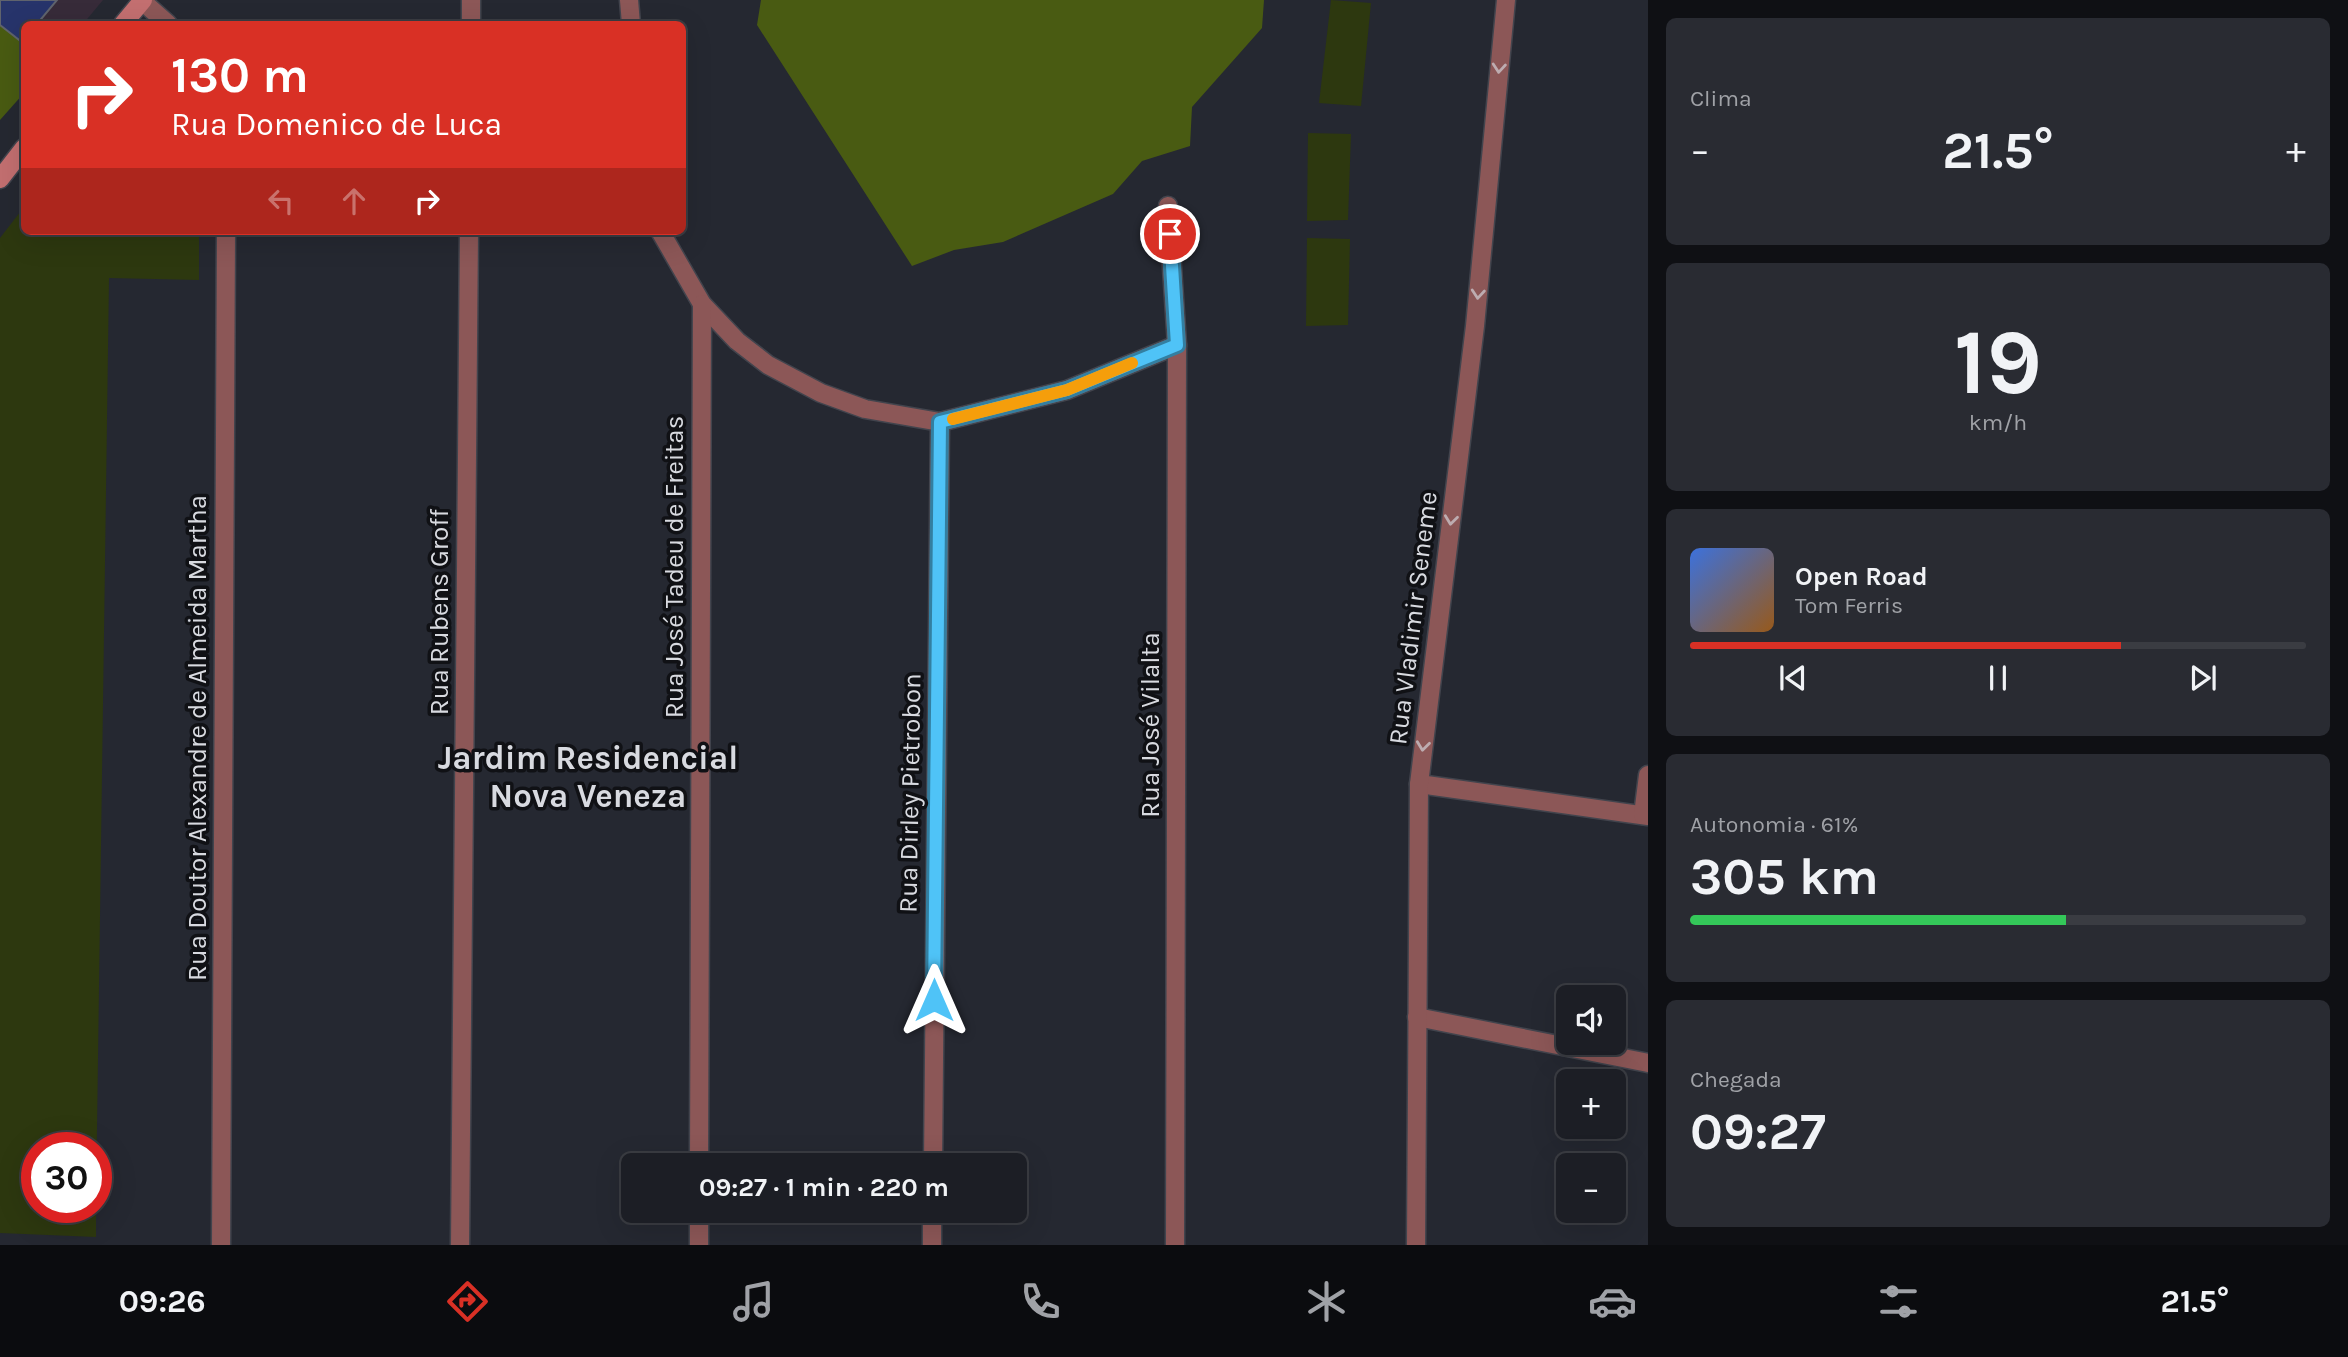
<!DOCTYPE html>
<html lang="pt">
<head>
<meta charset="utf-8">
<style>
	body { margin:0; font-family:Karla,sans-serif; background:#292b32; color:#f1f3f6; height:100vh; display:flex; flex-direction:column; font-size:26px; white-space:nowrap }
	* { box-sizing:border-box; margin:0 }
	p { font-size:23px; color:#a0a2a7 }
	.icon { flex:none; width:38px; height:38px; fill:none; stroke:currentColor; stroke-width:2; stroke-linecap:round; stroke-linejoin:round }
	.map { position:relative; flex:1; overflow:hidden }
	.panel { display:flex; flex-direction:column; gap:18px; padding:18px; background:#0f1014; width:700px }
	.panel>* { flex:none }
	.banner { position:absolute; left:21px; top:21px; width:665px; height:214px; border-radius:10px; box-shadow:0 7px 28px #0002,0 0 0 2px #3a3c42; background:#d93025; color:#fff; overflow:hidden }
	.fabs { position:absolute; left:1556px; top:985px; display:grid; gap:14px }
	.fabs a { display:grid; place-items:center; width:70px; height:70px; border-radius:10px; background:#1c1e25; box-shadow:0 7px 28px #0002,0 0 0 2px #3a3c42; font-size:35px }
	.speed { position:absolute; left:21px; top:1132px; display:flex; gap:14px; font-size:35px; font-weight:700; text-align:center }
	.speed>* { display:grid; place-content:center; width:91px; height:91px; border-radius:50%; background:#1c1e25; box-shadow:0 7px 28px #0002,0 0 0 2px #3a3c42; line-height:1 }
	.speed .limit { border:10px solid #d22; background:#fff; color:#111 }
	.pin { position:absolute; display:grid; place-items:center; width:60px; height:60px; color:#fff; margin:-30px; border:4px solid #fff; border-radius:50%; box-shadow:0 2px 7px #0007 }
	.me { position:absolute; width:77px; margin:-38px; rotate:0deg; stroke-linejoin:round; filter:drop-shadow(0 0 5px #0008) }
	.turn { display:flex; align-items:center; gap:24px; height:147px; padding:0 35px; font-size:32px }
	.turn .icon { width:91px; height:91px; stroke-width:2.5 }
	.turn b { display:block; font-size:49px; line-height:60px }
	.lanes { display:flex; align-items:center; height:66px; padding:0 35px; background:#0003; justify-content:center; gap:35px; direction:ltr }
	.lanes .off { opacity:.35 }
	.big { font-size:52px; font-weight:700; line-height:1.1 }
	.panel .card { flex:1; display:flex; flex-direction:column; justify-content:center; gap:10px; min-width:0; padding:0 24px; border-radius:10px; background:#292b32 }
	.panel .dial { align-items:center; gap:0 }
	.dial b { font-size:91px; line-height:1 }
	.song { display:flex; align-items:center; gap:21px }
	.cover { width:84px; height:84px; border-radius:10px; background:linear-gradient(135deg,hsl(220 70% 55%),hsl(30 70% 35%)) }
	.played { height:7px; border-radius:4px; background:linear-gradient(90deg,#d93025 70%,#3a3c42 70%) }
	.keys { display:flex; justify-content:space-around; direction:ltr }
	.heat { display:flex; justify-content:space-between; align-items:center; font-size:38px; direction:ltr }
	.charge { height:10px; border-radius:5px; background:linear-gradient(90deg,#34c759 61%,#3a3c42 0) }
	.trip { position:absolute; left:621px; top:1153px; width:406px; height:70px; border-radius:10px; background:#1c1e25; box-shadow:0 7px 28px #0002,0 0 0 2px #3a3c42; font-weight:700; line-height:70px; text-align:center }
	.tab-bar { display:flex; height:112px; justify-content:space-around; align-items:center; background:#0b0c0f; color:#a0a2a7 }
	.tab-bar .icon { width:49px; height:49px }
	.tab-bar .selected { color:#d93025 }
	.tab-bar b { font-size:32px; color:#f1f3f6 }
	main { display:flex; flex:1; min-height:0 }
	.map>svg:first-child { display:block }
</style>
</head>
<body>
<main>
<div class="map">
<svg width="1648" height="1245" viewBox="0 0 1648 1245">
	<rect width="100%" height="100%" fill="#252831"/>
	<!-- commercial -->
	<path fill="#372b39" d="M0 0H103L83 24H24V44L0 25Z"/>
	<!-- green -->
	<g fill="#2d380f">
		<path d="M1331 0 1371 3 1361 106 1319 103Z"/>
		<path d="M1308 133 1351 134 1348 220 1307 221Z"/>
		<path d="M24 207V231H199V280L109 278 96 1200V1148H37V1208H96V1237L0 1233V238Z"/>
		<path d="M1307 238 1350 239 1348 325 1306 326Z"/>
	</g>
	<!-- forest -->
	<g fill="#495b12">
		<path d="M761 0H1264L1262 28 1192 107 1190 146 1142 161 1113 194 1003 242 954 250 912 266 757 25Z"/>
		<path d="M0 25 24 44V93L0 120Z"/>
	</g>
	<!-- building -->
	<path fill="#27346b" stroke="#5f636d" stroke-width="2" d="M0 0H57L37 24H24L23 43 0 25Z"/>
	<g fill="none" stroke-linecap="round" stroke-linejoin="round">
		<defs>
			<g id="street">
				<path d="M629 0 631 24"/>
				<path d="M142 1 168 24"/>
				<path d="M471 24V0"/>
				<path d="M1168 206 1177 345 1175 1245"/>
				<path d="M660 231 702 304 737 341 768 365 821 393 865 409 940 422 1067 390 1177 345"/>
				<path d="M1419 784 1648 816"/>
				<path d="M1643 815 1648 775"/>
				<path d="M1417 1017 1648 1063"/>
				<path d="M699 1166 702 304"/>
				<path d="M933 1166 940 422"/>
				<path d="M221 1245 226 231"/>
				<path d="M460 1245 469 231"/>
				<path d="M699 1245V1211"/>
				<path d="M932 1245V1211"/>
				<path d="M1416 1245 1419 784 1475 326 1506 0"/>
			</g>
			<g id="secondary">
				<path d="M123 24 143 0"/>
				<path d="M0 179 24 148"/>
			</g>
		</defs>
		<!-- street casing -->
		<use href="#street" stroke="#42444d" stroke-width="21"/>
		<!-- secondary casing -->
		<use href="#secondary" stroke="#42444d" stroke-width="21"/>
		<!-- street -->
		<use href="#street" stroke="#8c5757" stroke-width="18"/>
		<!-- secondary -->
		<use href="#secondary" stroke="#c36f70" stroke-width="18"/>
	</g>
	<!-- one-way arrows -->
	<defs><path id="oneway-chevron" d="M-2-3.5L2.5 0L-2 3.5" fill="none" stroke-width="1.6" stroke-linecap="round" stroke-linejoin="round" transform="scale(1.75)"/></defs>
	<g stroke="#bdacb0">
		<use href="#oneway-chevron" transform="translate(1499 68) rotate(95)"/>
		<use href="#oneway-chevron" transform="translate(1478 294) rotate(95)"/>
		<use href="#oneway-chevron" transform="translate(1451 520) rotate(97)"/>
		<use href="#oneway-chevron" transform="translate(1423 746) rotate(97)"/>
	</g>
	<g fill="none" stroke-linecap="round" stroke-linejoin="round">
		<defs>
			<path id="route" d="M934 1000 940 422 1067 390 1177 345 1170 234"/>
		</defs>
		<!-- route casing -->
		<use href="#route" stroke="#337fa1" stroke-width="18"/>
		<!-- route -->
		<use href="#route" stroke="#4fc3f7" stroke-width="12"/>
		<!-- slow -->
		<path stroke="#f59e0b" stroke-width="12" d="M953 419 1067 390 1132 363"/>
	</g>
	<g text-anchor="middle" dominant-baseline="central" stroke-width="7" stroke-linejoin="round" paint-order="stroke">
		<!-- street labels -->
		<g font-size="26" fill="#d8dae0" stroke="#101115">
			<text transform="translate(674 567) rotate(-90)">Rua José Tadeu de Freitas</text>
			<text transform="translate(439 612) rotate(-90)">Rua Rubens Groff</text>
			<text transform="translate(1413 618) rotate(-83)">Rua Vladimir Seneme</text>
			<text transform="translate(1150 725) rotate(-90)">Rua José Vilalta</text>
			<text transform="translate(197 738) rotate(-90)">Rua Doutor Alexandre de Almeida Martha</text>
			<text transform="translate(910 793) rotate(-89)">Rua Dirley Pietrobon</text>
		</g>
		<!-- district labels -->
		<g font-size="33" font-weight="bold" fill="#d8dae0" stroke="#101115">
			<text x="588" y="758">Jardim Residencial<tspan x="588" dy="38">Nova Veneza</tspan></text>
		</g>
	</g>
</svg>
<div class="fabs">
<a><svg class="icon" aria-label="sound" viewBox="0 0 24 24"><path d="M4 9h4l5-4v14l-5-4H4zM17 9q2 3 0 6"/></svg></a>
<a>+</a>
<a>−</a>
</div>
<div class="speed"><div class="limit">30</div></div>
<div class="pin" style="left:1170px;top:234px;background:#d93025"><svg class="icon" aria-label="arrive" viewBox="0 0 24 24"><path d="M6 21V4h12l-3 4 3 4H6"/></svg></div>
<svg class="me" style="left:934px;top:1000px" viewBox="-20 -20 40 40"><path d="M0-17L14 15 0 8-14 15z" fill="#4fc3f7" stroke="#fff" stroke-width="4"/></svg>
<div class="trip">09:27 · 1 min · 220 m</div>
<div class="banner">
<div class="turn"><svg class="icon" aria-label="right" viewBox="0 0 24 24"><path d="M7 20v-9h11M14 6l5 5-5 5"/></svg><div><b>130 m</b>Rua Domenico de Luca</div></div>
<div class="lanes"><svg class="icon off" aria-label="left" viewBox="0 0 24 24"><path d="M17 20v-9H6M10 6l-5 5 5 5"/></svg><svg class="icon off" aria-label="ahead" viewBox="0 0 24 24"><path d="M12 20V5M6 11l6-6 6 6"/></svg><svg class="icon" aria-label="right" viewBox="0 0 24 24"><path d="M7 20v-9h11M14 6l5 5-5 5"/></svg></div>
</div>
</div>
<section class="panel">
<div class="card"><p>Clima</p>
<div class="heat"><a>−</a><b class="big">21.5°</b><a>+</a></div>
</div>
<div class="card dial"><b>19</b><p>km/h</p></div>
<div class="card">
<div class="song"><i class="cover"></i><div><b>Open Road</b><p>Tom Ferris</p></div></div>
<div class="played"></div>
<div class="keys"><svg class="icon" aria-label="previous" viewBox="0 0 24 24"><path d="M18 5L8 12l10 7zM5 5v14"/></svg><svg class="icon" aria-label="pause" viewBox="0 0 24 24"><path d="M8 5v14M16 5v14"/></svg><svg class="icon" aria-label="next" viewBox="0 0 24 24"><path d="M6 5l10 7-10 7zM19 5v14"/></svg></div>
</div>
<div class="card"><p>Autonomia · 61%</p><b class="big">305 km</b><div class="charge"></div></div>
<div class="card"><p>Chegada</p><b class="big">09:27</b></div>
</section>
</main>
<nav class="tab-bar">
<b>09:26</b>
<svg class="icon selected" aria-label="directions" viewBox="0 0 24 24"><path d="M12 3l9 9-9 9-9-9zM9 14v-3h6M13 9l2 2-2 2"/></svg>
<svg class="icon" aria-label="music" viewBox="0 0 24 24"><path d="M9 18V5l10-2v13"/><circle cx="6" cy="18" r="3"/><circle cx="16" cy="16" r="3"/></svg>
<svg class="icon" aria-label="phone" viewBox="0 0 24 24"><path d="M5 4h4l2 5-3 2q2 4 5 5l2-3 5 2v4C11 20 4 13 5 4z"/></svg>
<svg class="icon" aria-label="climate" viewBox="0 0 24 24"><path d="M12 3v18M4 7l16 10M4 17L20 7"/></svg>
<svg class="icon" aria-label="car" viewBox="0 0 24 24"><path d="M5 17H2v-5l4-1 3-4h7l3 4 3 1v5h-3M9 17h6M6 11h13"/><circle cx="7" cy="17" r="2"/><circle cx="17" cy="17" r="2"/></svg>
<svg class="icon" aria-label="filters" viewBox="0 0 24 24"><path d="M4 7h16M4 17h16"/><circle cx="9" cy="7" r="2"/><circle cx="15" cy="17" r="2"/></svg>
<b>21.5°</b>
</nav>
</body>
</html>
